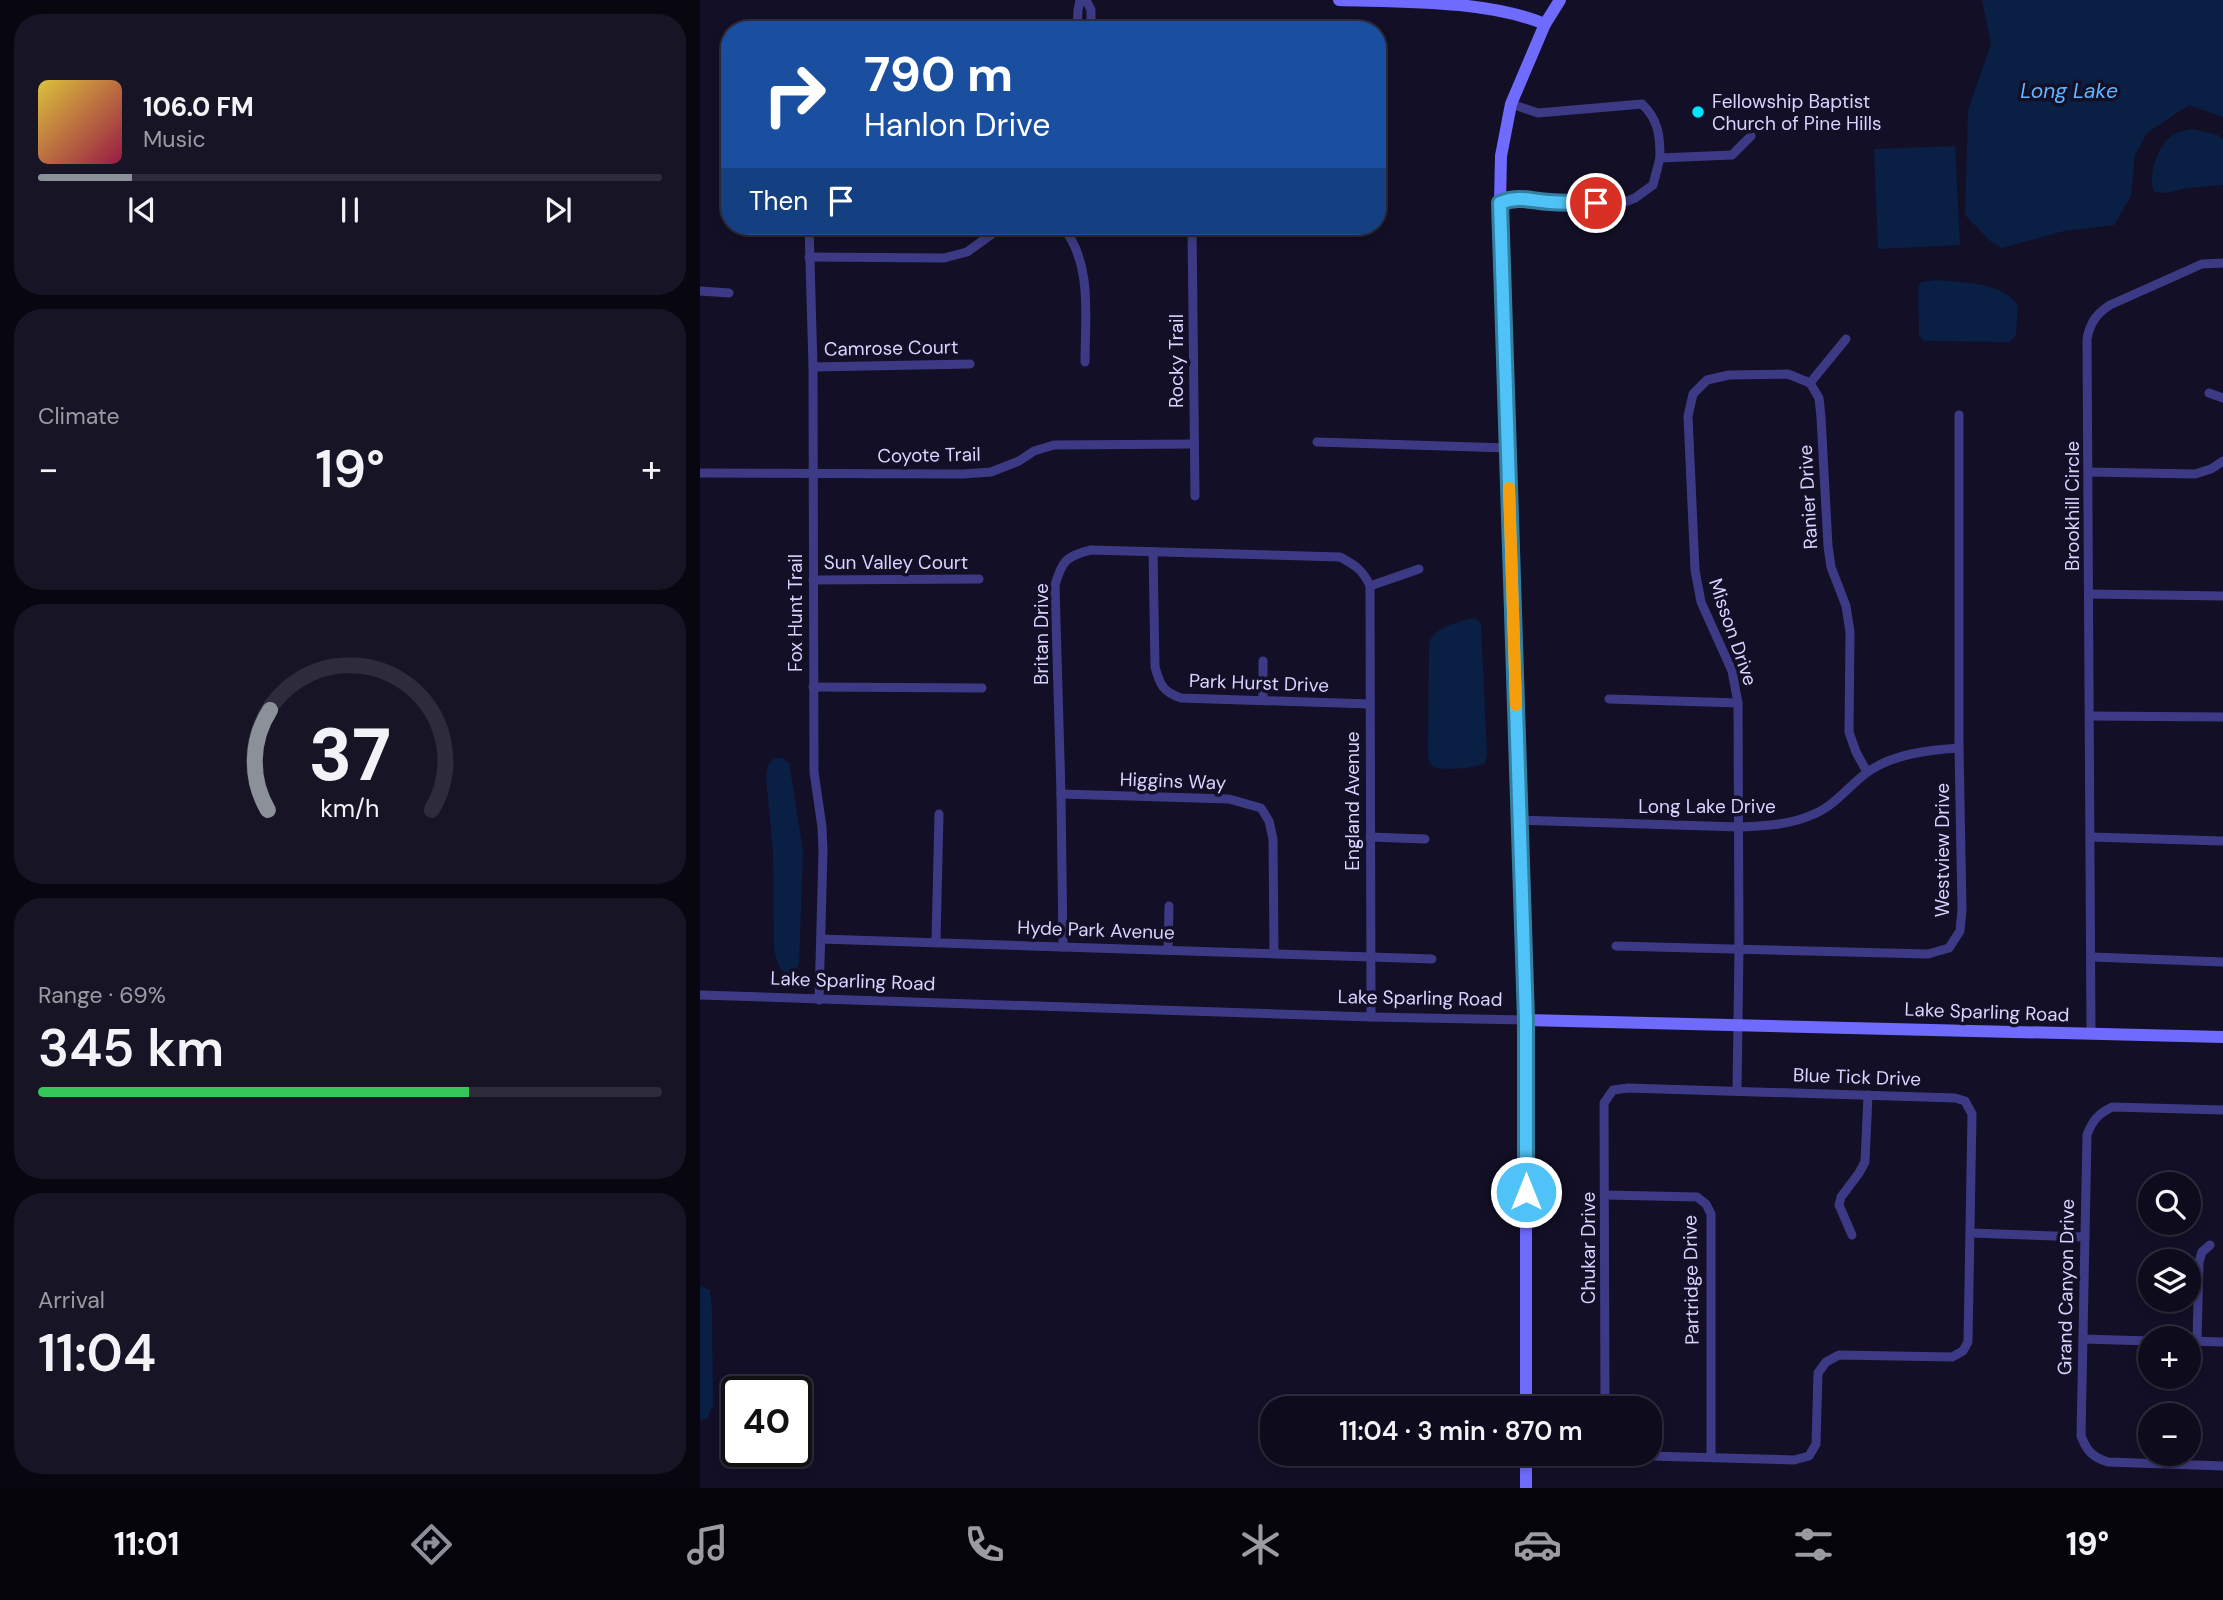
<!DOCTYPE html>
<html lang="en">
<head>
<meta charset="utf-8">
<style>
	body { margin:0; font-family:"DM Sans",sans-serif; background:#171425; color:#f1f3f6; height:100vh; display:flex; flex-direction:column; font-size:26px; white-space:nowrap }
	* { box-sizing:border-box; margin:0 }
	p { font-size:23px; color:#9b9ba3 }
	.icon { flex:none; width:38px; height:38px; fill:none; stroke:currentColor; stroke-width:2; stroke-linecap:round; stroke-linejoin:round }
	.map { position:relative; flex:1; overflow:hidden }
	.drawer { display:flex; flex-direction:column; gap:14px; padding:14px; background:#08060f; width:700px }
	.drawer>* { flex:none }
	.banner { position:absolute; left:21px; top:21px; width:665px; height:214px; border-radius:28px; box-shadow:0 4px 10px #0003,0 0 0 2px #2e2b3b; background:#1a4fa0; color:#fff; overflow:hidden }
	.buttons { position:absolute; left:1438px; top:1172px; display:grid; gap:14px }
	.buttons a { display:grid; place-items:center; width:63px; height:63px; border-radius:50%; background:#0e0b1c; box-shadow:0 4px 10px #0003,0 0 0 2px #2e2b3b; font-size:35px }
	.speed { position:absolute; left:21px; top:1376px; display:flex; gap:14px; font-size:35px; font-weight:700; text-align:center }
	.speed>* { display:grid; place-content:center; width:91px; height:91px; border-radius:50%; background:#0e0b1c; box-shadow:0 4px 10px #0003,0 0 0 2px #2e2b3b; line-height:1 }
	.speed .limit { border:4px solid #111; border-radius:10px; background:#fff; color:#111 }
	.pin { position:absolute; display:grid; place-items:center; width:60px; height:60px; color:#fff; margin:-30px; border:4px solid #fff; border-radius:50%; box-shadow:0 2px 7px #0007 }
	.me { position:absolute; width:77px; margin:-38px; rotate:0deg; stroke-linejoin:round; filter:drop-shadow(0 0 5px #0008) }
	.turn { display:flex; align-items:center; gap:24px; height:147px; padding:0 28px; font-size:32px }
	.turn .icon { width:91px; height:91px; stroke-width:2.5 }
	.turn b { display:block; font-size:49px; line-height:60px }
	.then { display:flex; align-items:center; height:66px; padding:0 28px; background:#0003; gap:14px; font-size:26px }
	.big { font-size:52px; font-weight:600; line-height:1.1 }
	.drawer .widget { flex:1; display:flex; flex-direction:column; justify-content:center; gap:10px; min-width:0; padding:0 24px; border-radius:28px; background:#171425 }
	.drawer .dial { align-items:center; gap:0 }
	.dial svg { height:182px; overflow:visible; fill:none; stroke:#2e2b3b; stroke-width:7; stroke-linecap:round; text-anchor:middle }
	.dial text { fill:#f1f3f6; stroke:none }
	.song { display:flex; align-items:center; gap:21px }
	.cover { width:84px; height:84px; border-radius:10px; background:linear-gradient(135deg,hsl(50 70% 55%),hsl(340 70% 35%)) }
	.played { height:7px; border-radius:4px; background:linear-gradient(90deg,#8c9099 15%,#2e2b3b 15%) }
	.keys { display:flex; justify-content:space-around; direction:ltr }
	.heat { display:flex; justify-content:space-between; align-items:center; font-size:38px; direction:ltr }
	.charge { height:10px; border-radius:5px; background:linear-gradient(90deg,#34c759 69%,#2e2b3b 0) }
	.trip { position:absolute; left:560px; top:1396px; width:402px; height:70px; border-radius:28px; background:#0e0b1c; box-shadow:0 4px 10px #0003,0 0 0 2px #2e2b3b; font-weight:600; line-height:70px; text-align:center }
	.dock { display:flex; height:112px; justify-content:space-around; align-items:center; background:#06040b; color:#9b9ba3 }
	.dock .icon { width:49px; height:49px }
	.dock .active { color:#8c9099 }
	.dock b { font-size:32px; color:#f1f3f6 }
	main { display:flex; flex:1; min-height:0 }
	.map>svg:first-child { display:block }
</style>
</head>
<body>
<main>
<section class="drawer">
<div class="widget">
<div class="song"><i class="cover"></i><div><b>106.0 FM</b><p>Music</p></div></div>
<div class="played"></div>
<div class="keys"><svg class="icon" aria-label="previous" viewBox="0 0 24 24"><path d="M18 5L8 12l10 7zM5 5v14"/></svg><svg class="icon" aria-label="pause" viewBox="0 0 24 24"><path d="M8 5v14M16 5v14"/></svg><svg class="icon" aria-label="next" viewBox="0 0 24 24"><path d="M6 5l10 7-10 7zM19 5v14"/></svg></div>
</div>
<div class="widget"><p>Climate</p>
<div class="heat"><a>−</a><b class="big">19°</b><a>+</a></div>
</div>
<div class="widget dial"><svg viewBox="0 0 100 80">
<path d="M14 69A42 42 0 1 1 86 69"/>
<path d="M14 69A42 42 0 0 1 15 25" stroke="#8c9099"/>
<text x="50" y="56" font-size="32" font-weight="700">37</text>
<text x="50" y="72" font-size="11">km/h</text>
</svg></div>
<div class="widget"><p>Range · 69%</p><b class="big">345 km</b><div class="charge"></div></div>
<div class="widget"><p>Arrival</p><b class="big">11:04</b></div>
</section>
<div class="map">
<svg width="1523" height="1488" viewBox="0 0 1523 1488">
	<rect width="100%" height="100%" fill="#130f26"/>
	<!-- water -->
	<g fill="#0a1f44">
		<path d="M1282 0H1523V117L1489 105 1447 133 1435 155 1431 196 1414 225 1364 231 1302 248 1290 241 1265 215 1268 110 1291 44Z"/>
		<path d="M1492 129 1518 135 1523 139V185L1487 188 1466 193 1454 192C1447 175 1459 141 1476 133 1481 131 1487 130 1492 129Z"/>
		<path d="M1255 146 1260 245 1178 249 1174 149Z"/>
		<path d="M1236 280C1264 283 1299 281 1318 305L1316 335 1309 342 1224 341 1219 335 1218 286 1221 282Z"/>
		<path d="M772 618 778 620 781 625 787 755 785 763C777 768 742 771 734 767 730 764 730 762 728 757L729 644C733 626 756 624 772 618Z"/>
		<path d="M73 758H82L89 763 103 850 99 965 90 974 84 973 78 964 74 950 73 852 66 778 68 766Z"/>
		<path d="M0 1286 10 1290 12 1311 13 1405 7 1419 0 1420Z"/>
	</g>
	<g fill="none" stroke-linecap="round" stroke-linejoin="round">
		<!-- street -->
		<g stroke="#3d3a85" stroke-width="9">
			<path d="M386 0 391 10V30"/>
			<path d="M377 30 378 10 380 0"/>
			<path d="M811 104 838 113 942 104C959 120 960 137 960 158"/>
			<path d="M800 203 810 198H824L847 202 920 204 935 198 953 185 960 158 1032 155 1051 136"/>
			<path d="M109 226 113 367 114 772 122 827 123 852 119 1000"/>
			<path d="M362 226C393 263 385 317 385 362"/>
			<path d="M492 226 495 496"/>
			<path d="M109 257 244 258 267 252 303 226"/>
			<path d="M0 291 29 293"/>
			<path d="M113 367 270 364"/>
			<path d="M1110 383 1119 398 1121 417 1128 546 1131 567 1146 606 1150 632 1149 732 1156 752 1167 772"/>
			<path d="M1110 383 1146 339"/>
			<path d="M1509 393 1523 398"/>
			<path d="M617 442 807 448"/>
			<path d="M1389 472 1495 474 1511 469 1523 461"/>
			<path d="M0 473 263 474 291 472 319 461 334 451 354 445 494 444"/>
			<path d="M453 552 455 667C460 685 463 692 481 698L670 704"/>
			<path d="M113 580 279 579"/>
			<path d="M670 586 719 569"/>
			<path d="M1390 594 1523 596"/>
			<path d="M113 687 282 688"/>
			<path d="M909 699 1038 703"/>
			<path d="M563 700V661"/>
			<path d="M1390 716 1523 717"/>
			<path d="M361 794 529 799 561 808 569 821 573 839 574 953"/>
			<path d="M819 820 1039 827C1064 826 1091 825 1114 814 1134 806 1148 787 1165 774 1191 754 1228 750 1259 748"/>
			<path d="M670 837 725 839"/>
			<path d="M1391 837 1523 841"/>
			<path d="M121 939 732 959"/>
			<path d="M236 941 239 814"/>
			<path d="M916 946 1228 954 1249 948 1260 931 1262 910 1259 748V415"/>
			<path d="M363 947 361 794 355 585C362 561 366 556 391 550L640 557C655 565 663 570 670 586L671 1017"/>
			<path d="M468 950 469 906"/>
			<path d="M1392 957 1523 962"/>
			<path d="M0 995 671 1017 826 1020"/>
			<path d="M1391 1034 1387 339C1390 323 1396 314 1410 305L1502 264 1523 263"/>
			<path d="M1037 1090 1039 949 1038 703 1032 671 1001 602 995 570 988 416 993 394 1007 380 1029 375 1088 374 1110 383"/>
			<path d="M1523 1110 1412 1107C1398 1114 1392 1121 1387 1135L1381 1436C1387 1451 1392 1457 1408 1462L1523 1466"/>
			<path d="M906 1195 997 1197 1006 1204 1011 1214V1457"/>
			<path d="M1271 1233 1385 1237"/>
			<path d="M1152 1235 1139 1205 1141 1197 1159 1173 1165 1162 1168 1095"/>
			<path d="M1383 1339 1451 1341"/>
			<path d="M1489 1341 1523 1342"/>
			<path d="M1497 1341 1499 1262 1502 1252 1510 1245"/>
			<path d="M873 1454 1094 1460 1109 1456 1116 1444 1118 1373 1126 1362 1139 1355 1252 1357 1263 1351 1268 1342 1272 1114 1265 1101 1255 1098 928 1088 913 1090 904 1103 905 1409"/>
		</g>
		<!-- secondary -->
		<g stroke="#6f6bff" stroke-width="12">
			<path d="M639 0C704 2 786 0 845 24"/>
			<path d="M826 1020 1523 1037"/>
			<path d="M826 1409V1020L800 203 801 156 811 104 845 24 860 0"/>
			<path d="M826 1488V1454"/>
		</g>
	</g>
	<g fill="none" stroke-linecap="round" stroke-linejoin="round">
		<defs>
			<path id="route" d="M826 1192V1020L800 203C818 195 831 201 850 202 865 203 880 203 896 203"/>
		</defs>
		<!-- route casing -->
		<use href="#route" stroke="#337fa1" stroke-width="18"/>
		<!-- route -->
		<use href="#route" stroke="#4fc3f7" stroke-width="12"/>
		<!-- slow -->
		<path stroke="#f59e0b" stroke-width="12" d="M809 488 816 705"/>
	</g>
	<!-- markers -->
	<circle fill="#00e5ff" stroke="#130f26" stroke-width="2.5" cx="998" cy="112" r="7"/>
	<g text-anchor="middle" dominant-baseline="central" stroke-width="7" stroke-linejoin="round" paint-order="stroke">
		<!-- poi labels -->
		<g font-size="19" fill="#d9d4ff" stroke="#130f26" text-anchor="start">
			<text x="1012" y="101">Fellowship Baptist<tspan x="1012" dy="22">Church of Pine Hills</tspan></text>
		</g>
		<!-- street labels -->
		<g font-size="19" fill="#d9d4ff" stroke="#130f26">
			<text transform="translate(191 348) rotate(-1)">Camrose Court</text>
			<text transform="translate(476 361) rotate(-90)">Rocky Trail</text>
			<text transform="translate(229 455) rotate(-1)">Coyote Trail</text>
			<text transform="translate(1108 497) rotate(-93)">Ranier Drive</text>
			<text transform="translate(1372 506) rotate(-90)">Brookhill Circle</text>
			<text x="196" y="562">Sun Valley Court</text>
			<text transform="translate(95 613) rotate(-90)">Fox Hunt Trail</text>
			<text transform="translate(1033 632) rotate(71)">Misson Drive</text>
			<text transform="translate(341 634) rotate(-90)">Britan Drive</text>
			<text transform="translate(559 683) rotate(2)">Park Hurst Drive</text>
			<text transform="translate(473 781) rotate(2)">Higgins Way</text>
			<text transform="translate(652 801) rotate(-90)">England Avenue</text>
			<text x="1007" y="806">Long Lake Drive</text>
			<text transform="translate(1242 850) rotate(-90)">Westview Drive</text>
			<text transform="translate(396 930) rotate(2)">Hyde Park Avenue</text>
			<text transform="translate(153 981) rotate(2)">Lake Sparling Road</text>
			<text transform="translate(720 998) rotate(1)">Lake Sparling Road</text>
			<text transform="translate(1287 1012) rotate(2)">Lake Sparling Road</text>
			<text transform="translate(1157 1077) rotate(2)">Blue Tick Drive</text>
			<text transform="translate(888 1248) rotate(-90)">Chukar Drive</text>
			<text transform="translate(991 1280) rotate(-91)">Partridge Drive</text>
			<text transform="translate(1366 1287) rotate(-89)">Grand Canyon Drive</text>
		</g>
		<!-- water labels -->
		<g font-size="21" font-style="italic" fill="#62b6ff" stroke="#130f26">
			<text x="1369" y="91">Long Lake</text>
		</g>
	</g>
</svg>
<div class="buttons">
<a><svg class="icon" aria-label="search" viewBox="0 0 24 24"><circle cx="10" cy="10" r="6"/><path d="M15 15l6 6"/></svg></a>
<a><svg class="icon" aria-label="layers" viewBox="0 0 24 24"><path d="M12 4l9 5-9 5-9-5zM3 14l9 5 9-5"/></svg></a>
<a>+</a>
<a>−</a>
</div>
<div class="speed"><div class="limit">40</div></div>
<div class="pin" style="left:896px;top:203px;background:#d93025"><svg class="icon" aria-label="arrive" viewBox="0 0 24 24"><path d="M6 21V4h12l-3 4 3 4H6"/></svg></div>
<svg class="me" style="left:826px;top:1192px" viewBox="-20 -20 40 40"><circle r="17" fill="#4fc3f7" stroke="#fff" stroke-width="3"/><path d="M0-11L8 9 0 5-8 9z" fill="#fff"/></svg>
<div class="trip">11:04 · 3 min · 870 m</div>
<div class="banner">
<div class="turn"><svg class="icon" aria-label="right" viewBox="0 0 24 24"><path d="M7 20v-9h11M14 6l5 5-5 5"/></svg><div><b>790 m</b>Hanlon Drive</div></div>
<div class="then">Then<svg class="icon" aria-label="arrive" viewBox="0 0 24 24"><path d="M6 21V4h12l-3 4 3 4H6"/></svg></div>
</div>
</div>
</main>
<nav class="dock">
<b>11:01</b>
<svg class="icon active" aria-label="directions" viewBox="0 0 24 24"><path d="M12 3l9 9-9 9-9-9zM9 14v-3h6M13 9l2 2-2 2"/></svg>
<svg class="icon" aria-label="music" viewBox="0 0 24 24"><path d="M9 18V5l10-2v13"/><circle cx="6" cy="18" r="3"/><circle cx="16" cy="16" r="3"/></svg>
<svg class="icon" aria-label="phone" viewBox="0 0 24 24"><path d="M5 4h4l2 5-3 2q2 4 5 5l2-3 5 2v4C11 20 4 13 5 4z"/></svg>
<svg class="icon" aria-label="climate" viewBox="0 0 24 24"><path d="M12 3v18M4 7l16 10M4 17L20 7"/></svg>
<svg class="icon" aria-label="car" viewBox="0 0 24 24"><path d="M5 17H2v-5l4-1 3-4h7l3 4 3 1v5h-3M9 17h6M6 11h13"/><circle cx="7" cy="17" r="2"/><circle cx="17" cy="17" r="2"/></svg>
<svg class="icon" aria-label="filters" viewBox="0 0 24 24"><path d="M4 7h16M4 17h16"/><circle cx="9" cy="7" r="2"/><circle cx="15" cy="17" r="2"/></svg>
<b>19°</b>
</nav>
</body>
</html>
